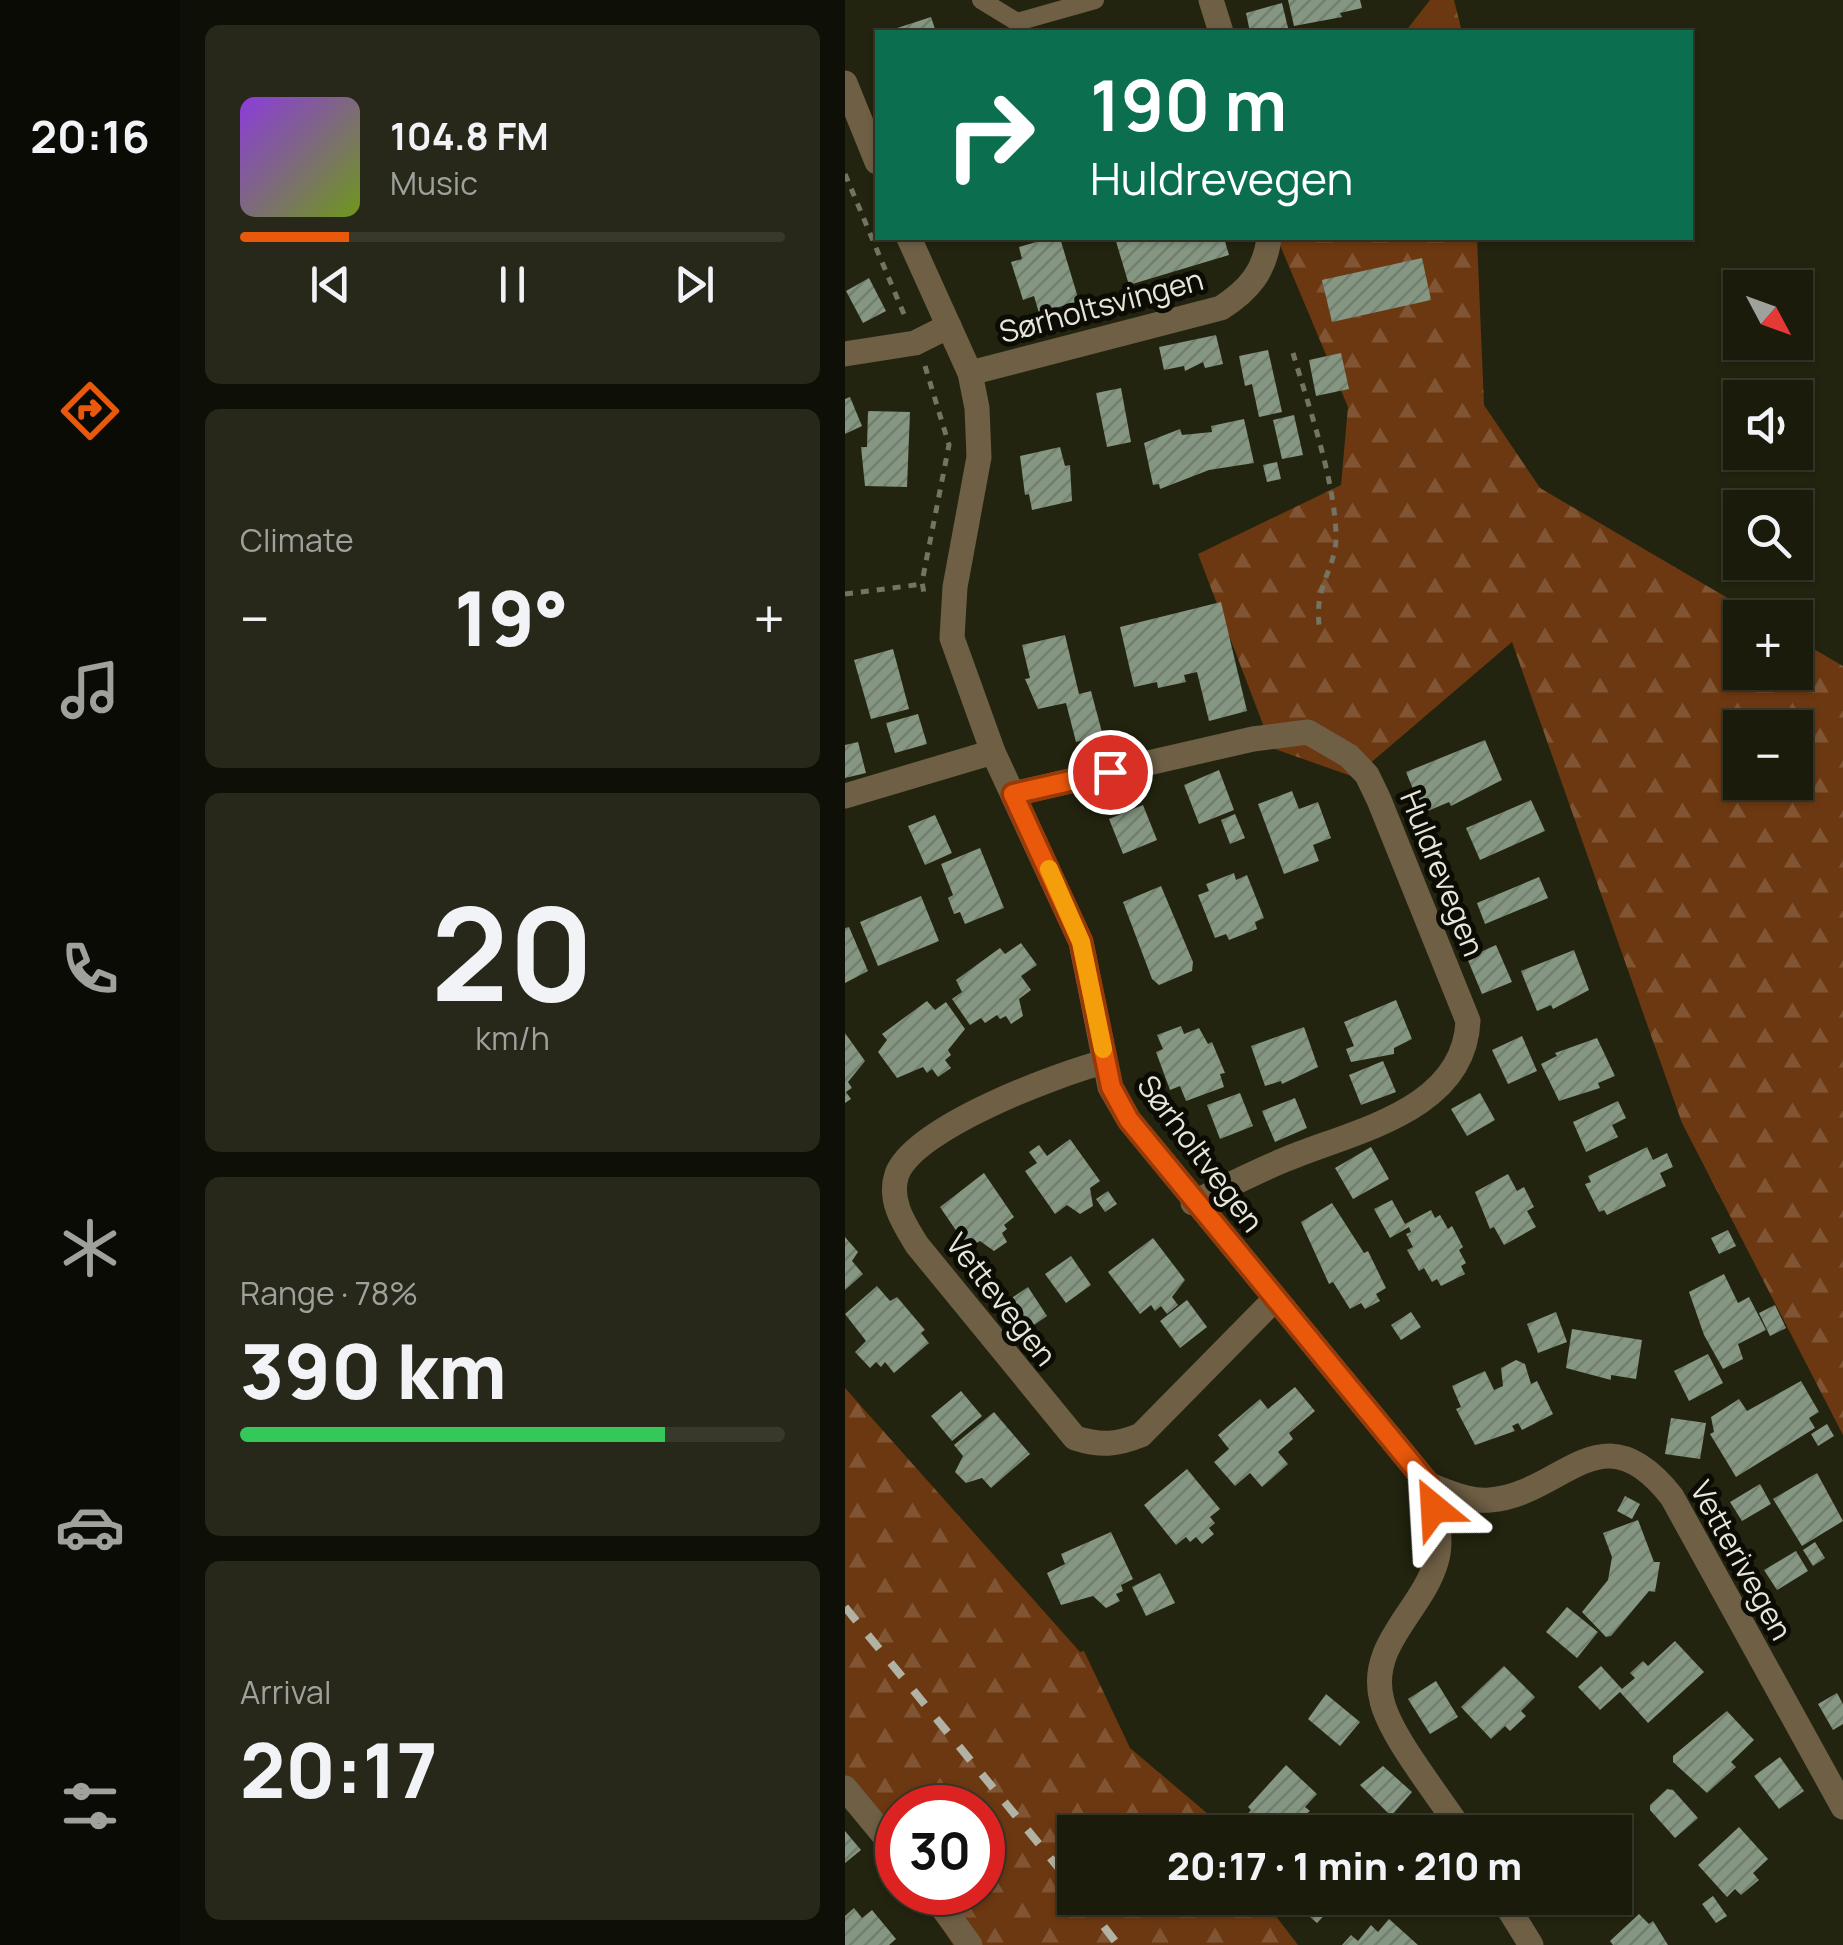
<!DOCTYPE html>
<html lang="en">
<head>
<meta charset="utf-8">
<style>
	body { margin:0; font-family:Manrope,sans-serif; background:#272819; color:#f1f3f6; height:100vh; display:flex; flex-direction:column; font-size:38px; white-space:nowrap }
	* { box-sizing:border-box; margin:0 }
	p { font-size:32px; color:#9fa19d }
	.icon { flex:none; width:55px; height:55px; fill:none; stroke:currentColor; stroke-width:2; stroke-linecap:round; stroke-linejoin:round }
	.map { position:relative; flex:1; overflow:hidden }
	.panel { display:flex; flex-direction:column; gap:25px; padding:25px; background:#0e0f06; width:665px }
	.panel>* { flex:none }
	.banner { position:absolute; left:30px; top:30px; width:818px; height:210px; border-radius:0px; box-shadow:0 2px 8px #0004,0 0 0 2px #38392c; background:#0b6e4f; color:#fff; overflow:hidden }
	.needle { width:65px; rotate:131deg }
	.controls { position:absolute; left:878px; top:270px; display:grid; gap:20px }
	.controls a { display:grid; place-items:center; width:90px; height:90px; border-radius:0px; background:#1a1b0b; box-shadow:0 2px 8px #0004,0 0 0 2px #38392c; font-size:50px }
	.speed { position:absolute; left:30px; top:1785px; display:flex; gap:20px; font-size:50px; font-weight:700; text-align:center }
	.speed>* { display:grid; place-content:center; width:130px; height:130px; border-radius:50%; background:#1a1b0b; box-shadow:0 2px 8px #0004,0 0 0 2px #38392c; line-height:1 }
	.speed .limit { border:15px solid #d22; background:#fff; color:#111 }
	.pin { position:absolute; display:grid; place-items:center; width:85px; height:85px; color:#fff; margin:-42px; border:5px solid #fff; border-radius:50%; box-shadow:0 2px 10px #0007 }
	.me { position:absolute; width:110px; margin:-55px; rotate:333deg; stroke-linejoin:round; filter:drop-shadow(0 0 8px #0008) }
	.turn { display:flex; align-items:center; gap:35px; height:210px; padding:0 50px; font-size:45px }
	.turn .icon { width:130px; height:130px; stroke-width:2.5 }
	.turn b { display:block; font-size:70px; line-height:85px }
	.big { font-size:75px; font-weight:800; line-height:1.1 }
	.panel .widget { flex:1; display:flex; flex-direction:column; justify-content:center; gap:15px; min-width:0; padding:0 35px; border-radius:15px; background:#272819 }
	.panel .dial { align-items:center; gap:0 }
	.dial b { font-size:130px; line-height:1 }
	.song { display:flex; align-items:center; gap:30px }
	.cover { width:120px; height:120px; border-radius:15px; background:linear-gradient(135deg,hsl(270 70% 55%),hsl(80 70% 35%)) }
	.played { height:10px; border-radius:5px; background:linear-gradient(90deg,#ea580c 20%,#38392c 20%) }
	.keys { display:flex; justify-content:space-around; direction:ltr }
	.heat { display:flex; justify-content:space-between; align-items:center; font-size:55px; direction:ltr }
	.charge { height:15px; border-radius:8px; background:linear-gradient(90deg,#34c759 78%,#38392c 0) }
	.trip { position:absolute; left:212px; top:1815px; width:575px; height:100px; border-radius:0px; background:#1a1b0b; box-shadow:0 2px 8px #0004,0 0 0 2px #38392c; font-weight:800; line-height:100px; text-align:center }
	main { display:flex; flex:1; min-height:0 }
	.tabs { display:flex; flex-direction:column; width:180px; justify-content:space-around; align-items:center; background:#0a0b04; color:#9fa19d }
	.tabs .icon { width:70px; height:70px }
	.tabs .on { color:#ea580c }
	.tabs b { font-size:45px; color:#f1f3f6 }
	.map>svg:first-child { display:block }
</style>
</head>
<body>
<main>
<nav class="tabs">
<b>20:16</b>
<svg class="icon on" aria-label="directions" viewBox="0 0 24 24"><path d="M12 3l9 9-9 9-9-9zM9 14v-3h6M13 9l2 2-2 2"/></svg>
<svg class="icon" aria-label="music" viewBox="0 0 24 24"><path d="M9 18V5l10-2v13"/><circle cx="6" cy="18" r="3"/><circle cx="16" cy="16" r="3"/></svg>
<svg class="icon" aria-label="phone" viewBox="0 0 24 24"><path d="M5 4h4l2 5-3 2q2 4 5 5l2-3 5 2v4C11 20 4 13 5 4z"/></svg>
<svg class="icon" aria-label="climate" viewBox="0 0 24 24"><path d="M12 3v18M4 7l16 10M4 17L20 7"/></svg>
<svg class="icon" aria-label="car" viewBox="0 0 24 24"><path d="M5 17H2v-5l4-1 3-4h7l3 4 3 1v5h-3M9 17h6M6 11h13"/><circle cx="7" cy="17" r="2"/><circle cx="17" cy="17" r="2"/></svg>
<svg class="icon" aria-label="filters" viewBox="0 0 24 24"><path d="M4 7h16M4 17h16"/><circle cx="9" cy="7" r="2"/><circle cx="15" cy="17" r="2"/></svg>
</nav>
<section class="panel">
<div class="widget">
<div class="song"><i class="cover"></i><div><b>104.8 FM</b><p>Music</p></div></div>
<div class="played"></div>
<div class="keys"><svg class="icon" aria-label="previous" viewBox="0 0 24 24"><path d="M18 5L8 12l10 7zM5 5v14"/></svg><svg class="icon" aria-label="pause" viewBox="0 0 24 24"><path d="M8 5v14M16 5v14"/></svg><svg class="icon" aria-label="next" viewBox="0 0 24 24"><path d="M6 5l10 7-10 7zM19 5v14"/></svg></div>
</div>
<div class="widget"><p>Climate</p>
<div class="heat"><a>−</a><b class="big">19°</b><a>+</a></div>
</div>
<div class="widget dial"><b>20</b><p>km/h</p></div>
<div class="widget"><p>Range · 78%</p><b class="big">390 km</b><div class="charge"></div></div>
<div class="widget"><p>Arrival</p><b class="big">20:17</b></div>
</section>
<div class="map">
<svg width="998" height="1945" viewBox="0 0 998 1945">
	<defs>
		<pattern id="forest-firs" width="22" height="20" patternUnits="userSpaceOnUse" patternTransform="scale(2.5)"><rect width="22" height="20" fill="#6c3811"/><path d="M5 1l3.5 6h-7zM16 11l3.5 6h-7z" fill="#815533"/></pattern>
		<pattern id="building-hatch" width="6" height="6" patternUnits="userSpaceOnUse" patternTransform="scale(2.5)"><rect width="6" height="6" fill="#859682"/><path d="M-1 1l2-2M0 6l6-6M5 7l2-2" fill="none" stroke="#727e6e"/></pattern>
	</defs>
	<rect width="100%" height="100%" fill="#22240f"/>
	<!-- forest -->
	<g fill="url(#forest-firs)" fill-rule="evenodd">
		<path d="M585 0H609L617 32H560Z"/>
		<path d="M432 238H632L639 405 695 488 915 617 895 618V672H950V638L998 666V1435L837 1123 667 642 509 777 427 748 353 554 496 485 503 407ZM895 728H950V782H895Z"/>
		<path d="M0 1388 235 1652 239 1651 285 1748 363 1814 358 1819 368 1832H230V1898H417L453 1945H108L75 1893 138 1892V1808H52V1867L0 1806Z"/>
	</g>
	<!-- building -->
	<g fill="url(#building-hatch)">
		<path d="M443 0H515L517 8 495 13 497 17 449 26Z"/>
		<path d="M437 3 444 32H405L401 13Z"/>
		<path d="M86 17 91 32H40Z"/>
		<path d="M205 238H215L234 301 194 313 189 296 178 300 166 262 177 259 174 247Z"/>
		<path d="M270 238H379L384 255 284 285Z"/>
		<path d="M577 258 586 300 487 322 477 280Z"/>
		<path d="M24 278 41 311 18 323 1 291Z"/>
		<path d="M371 335 378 364 360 368 358 362 340 371 339 366 319 370 314 347Z"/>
		<path d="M423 350 437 412 414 417 407 384 400 386 394 356Z"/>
		<path d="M496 353 504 389 471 396 464 360Z"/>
		<path d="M276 388 286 442 262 447 251 393Z"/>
		<path d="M5 397 17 426 0 434V399Z"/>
		<path d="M23 411 65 412 62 487 20 486 16 447H22Z"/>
		<path d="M449 415 458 455 437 459 428 420Z"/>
		<path d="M399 419 409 463 364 470 315 489 314 484 308 485 299 443 335 429 337 435 367 432 366 426Z"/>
		<path d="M215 447 220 466 225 465 227 501 187 510 184 494 180 495 175 456Z"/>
		<path d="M432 462 436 479 422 482 418 465Z"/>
		<path d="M376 602 402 711 364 721 352 672 339 675 341 682 313 688 312 682 289 687 275 627Z"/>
		<path d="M220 635 234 694 246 691 258 736 231 742 221 703 193 709 180 679 185 678 177 645Z"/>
		<path d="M48 649 64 709 26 719 9 660Z"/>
		<path d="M73 714 82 744 50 753 41 723Z"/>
		<path d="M640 740 657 780 606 806 604 802 578 813 561 772Z"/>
		<path d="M13 742 21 773 0 778V745Z"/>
		<path d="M374 770 389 810 354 824 339 785Z"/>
		<path d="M447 791 454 809 473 802 486 838 468 845 474 861 439 874 413 804Z"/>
		<path d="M686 800 700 831 635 860 621 828Z"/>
		<path d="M298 805 312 840 278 854 264 819Z"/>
		<path d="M390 814 400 838 385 844 376 820Z"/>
		<path d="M90 815 107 853 80 865 63 826Z"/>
		<path d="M135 848 159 908 120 924 115 912 109 914 103 898 108 895 96 864Z"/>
		<path d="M389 873 391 880 402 875 419 918 410 922 412 929 384 940 381 934 370 938 353 895 364 891 361 884Z"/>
		<path d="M694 877 703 898 640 924 632 903Z"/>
		<path d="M316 886 348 962 347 971 314 985 307 979 278 902Z"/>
		<path d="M76 896 94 941 33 966 15 922Z"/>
		<path d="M4 927 23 971 0 983V928Z"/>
		<path d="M176 943 192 965 176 976 186 990 174 999 178 1016 166 1024 161 1016 155 1019 152 1015 140 1023 136 1018 125 1025 107 999 117 992 111 980 155 948 160 954Z"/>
		<path d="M651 945 667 982 637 994 622 958Z"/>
		<path d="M729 950 744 990 708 1009 706 1005 692 1011 676 971Z"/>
		<path d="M551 1000 567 1039 549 1048V1054L506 1062 501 1049 509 1046 499 1022Z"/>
		<path d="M82 1001 90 1010 101 1002 120 1029 103 1050 106 1055 100 1060 106 1068 93 1077 87 1069 82 1073 78 1067 52 1078 33 1052 42 1040 37 1034Z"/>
		<path d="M336 1026 339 1034 354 1028 363 1044 367 1042 380 1073 375 1074 379 1087 341 1101 335 1086 325 1090 311 1052 318 1049 312 1035Z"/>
		<path d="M459 1027 473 1067 437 1084 436 1081 420 1086 406 1046Z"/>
		<path d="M0 1033 20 1061 3 1082 7 1088 1 1092 6 1099 0 1103Z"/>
		<path d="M677 1036 692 1071 663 1084 647 1050Z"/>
		<path d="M752 1038 770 1076 753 1083 755 1088 714 1101 696 1064 712 1056 710 1053Z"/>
		<path d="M538 1061 551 1092 516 1105 504 1075Z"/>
		<path d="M395 1093 408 1126 375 1139 362 1105Z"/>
		<path d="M635 1093 650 1120 622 1136 606 1109Z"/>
		<path d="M450 1098 462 1128 430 1142 417 1111Z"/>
		<path d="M773 1101 781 1118 767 1125 773 1137 741 1152 728 1122Z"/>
		<path d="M225 1139 255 1181 245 1188 248 1206 235 1214 222 1205 210 1214 180 1171 192 1163 184 1152 194 1145 202 1156Z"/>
		<path d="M526 1147 544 1179 508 1199 490 1168Z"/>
		<path d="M802 1147 808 1160 822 1153 828 1167 815 1173 821 1186 762 1215 759 1210 754 1212 740 1184 746 1182 743 1176Z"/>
		<path d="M139 1173 169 1217 159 1225 162 1229 157 1233 162 1242 149 1251 135 1241 123 1248 95 1207Z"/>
		<path d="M663 1174 672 1191 679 1187 689 1207 682 1211 691 1227 659 1245 649 1227 645 1229 630 1192Z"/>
		<path d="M263 1191 272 1204 260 1212 251 1199Z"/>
		<path d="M547 1200 560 1224 586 1210 590 1218 595 1215 603 1229 607 1226 618 1247 614 1250 621 1263 616 1266 620 1274 596 1286 592 1279 587 1282 579 1268 574 1271 562 1250 568 1247 561 1234 566 1232 564 1227 545 1238 529 1209Z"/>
		<path d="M487 1203 519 1253 523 1251 541 1288 531 1294 535 1301 520 1309 516 1303 505 1309 488 1282 484 1284 456 1222Z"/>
		<path d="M883 1230 891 1246 874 1254 866 1238Z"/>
		<path d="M0 1237 13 1252 7 1261 18 1274 0 1290Z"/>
		<path d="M308 1238 340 1280 327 1297 333 1305 322 1314 316 1306 310 1311 306 1305 295 1314 263 1272Z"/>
		<path d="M226 1256 246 1285 221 1303 200 1274Z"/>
		<path d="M879 1274 893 1303 904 1297 921 1330 893 1344 898 1359 878 1369 859 1335 844 1292Z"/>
		<path d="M32 1286 45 1301 52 1297 80 1330 76 1333 84 1343 49 1373 40 1362 36 1367 31 1362 25 1368 10 1352 21 1341 0 1314Z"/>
		<path d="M183 1287 202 1316 176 1334 156 1305Z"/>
		<path d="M342 1300 362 1327 335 1348 315 1321Z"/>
		<path d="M930 1305 941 1328 925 1336 914 1313Z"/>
		<path d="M566 1312 576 1327 556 1340 546 1325Z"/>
		<path d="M711 1312 722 1342 693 1353 682 1324Z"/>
		<path d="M727 1329 797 1340 791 1379 766 1375V1380L721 1368Z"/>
		<path d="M863 1354 878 1383 844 1401 829 1371Z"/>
		<path d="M671 1360 680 1364 686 1384 692 1381 708 1414 677 1430 673 1423 667 1426 670 1431 630 1445 611 1409 616 1407 607 1386 640 1371 649 1390 658 1386 656 1368Z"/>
		<path d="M956 1381 974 1412 964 1418 970 1428 891 1477 865 1434 869 1432 866 1417 894 1399 902 1411Z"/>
		<path d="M450 1387 470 1411 444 1433 448 1439 433 1452 443 1464 417 1487 405 1473 390 1486 369 1462 384 1449 373 1435 415 1399 423 1409Z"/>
		<path d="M116 1391 137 1416 107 1441 86 1416Z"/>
		<path d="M149 1412 185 1454 146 1488 137 1478 121 1483 110 1472 118 1456 109 1445Z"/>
		<path d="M826 1418 861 1423 855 1459 820 1454Z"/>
		<path d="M982 1424 989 1436 973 1446 966 1434Z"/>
		<path d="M342 1469 375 1509 365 1517 370 1523 364 1528 369 1534 357 1544 351 1537 345 1542 341 1537 331 1545 299 1505Z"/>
		<path d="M972 1473 998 1521 957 1546 928 1499Z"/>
		<path d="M915 1484 926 1504 897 1521 885 1502Z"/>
		<path d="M780 1496 795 1504 787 1519 772 1511Z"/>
		<path d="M793 1520 809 1562H815L810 1592 804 1591 766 1636 761 1637 737 1612 763 1580 767 1557 758 1533Z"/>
		<path d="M266 1532 288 1579 276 1585 278 1591 271 1594 275 1601 261 1608 248 1596 216 1605 202 1573 220 1564 216 1554Z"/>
		<path d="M970 1542 980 1558 968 1566 958 1550Z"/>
		<path d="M951 1551 963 1571 932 1590 919 1570Z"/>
		<path d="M315 1573 330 1603 301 1616 287 1587Z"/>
		<path d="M722 1607 753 1632 732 1658 701 1632Z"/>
		<path d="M830 1641 859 1672 803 1723 775 1692 755 1710 733 1687 756 1666 777 1689 790 1678 785 1673 798 1661 803 1666Z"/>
		<path d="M659 1666 690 1697 676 1711 681 1716 665 1731 660 1726 646 1739 616 1707Z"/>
		<path d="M591 1681 613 1717 585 1734 563 1699Z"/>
		<path d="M992 1693 998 1704V1724L988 1730 973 1704Z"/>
		<path d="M481 1694 515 1722 495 1746 463 1719Z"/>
		<path d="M882 1711 909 1740 886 1762 891 1767 862 1793 828 1762V1756Z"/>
		<path d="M935 1757 959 1791 934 1809 909 1776Z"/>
		<path d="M441 1765 472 1794 460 1807 465 1811 437 1832H406L395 1823 406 1810 403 1807Z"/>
		<path d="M538 1766 567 1792 546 1816 515 1785Z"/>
		<path d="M822 1789 828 1790 853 1818 830 1838 805 1810V1805Z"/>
		<path d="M894 1827 923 1859 908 1873 914 1880 896 1895 890 1889 882 1897 853 1865Z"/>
		<path d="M0 1831 16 1850 0 1863Z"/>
		<path d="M868 1896 882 1916 871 1923 857 1904Z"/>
		<path d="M443 1898H504L499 1903 495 1899 472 1923Z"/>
		<path d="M9 1908 17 1918 27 1910 51 1939 44 1945H0V1916Z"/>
		<path d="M794 1914 804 1924 808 1921 823 1945H768L765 1941Z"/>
		<path d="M544 1919 573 1945H497L506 1935 513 1941 526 1925 533 1932Z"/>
	</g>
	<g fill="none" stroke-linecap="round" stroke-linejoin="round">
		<!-- path -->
		<g stroke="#737462" stroke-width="5" stroke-dasharray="8 8" stroke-linecap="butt">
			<path d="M0 174 61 319"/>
			<path d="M448 353C464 408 489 477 491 534 492 571 467 584 475 631"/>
			<path d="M80 366 104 445 77 582 80 599"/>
			<path d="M0 594 78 584"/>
		</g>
		<!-- lane -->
		<path stroke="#6e5f45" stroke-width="18" d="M136 0 172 22 250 0"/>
		<!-- street -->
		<g stroke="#6e5f45" stroke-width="25">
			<path d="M366 0 376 32"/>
			<path d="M0 83 32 162"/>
			<path d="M64 238 125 373 132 408 134 457 110 587 107 638 148 752 236 942 265 1087 284 1120 584 1485C589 1509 599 1537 591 1562 577 1611 522 1645 537 1701 546 1738 595 1797 617 1832"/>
			<path d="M0 354 70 343 104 326"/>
			<path d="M125 373 376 308C404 290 420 271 424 238"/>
			<path d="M168 794 408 739 463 732 504 756 522 775 534 800 623 1021C619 1112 507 1131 439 1160 408 1173 378 1188 348 1203"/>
			<path d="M0 796 148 752"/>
			<path d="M259 1062C213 1074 70 1127 52 1174 43 1200 59 1224 72 1245L230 1438C256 1446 271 1445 296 1435L429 1300"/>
			<path d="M584 1485C604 1492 624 1502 645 1500 719 1494 756 1406 827 1497L998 1807"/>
			<path d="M0 1788 52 1851"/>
			<path d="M86 1892 125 1945"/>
			<path d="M657 1898 686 1945"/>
		</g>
		<!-- rail -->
		<g stroke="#b1b2a3" stroke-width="8" stroke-dasharray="18 18" stroke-linecap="butt">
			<path d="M0 1607 230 1888"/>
			<path d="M237 1898 273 1945"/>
		</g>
	</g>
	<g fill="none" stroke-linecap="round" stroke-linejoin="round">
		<defs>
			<path id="route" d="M265 772 168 794 236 942 266 1087 284 1120 584 1485 589 1508"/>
		</defs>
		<!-- route casing -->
		<use href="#route" stroke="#983908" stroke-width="25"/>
		<!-- route -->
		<use href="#route" stroke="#ea580c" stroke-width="18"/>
		<!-- slow -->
		<path stroke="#f59e0b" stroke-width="18" d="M204 869 236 942 258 1049"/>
	</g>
	<g text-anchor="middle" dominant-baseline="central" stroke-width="10" stroke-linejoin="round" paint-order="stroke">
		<!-- street labels -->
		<g font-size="30" fill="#e6e7da" stroke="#0c0c05">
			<text transform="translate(256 305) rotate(-15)">Sørholtsvingen</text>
			<text transform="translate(598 873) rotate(68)">Huldrevegen</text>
			<text transform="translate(356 1153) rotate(53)">Sørholtvegen</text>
			<text transform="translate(157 1299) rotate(52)">Vettevegen</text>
			<text transform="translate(897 1560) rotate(61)">Vetterivegen</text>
		</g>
	</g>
</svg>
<div class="controls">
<a><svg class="needle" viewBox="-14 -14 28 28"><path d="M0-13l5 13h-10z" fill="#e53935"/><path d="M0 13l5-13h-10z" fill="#9fa19d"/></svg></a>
<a><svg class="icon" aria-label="sound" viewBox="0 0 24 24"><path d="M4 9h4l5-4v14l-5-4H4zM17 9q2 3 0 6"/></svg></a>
<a><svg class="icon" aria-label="search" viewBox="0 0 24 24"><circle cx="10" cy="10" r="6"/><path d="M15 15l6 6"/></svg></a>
<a>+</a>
<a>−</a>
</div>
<div class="speed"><div class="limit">30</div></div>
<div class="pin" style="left:265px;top:772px;background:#d93025"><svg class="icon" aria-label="arrive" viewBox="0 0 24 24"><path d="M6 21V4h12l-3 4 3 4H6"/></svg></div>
<svg class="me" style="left:589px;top:1508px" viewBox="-20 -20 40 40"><path d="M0-17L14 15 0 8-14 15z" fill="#ea580c" stroke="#fff" stroke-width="4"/></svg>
<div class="trip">20:17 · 1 min · 210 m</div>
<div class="banner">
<div class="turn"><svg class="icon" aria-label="right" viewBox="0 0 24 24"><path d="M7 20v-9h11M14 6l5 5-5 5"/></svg><div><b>190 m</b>Huldrevegen</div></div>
</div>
</div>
</main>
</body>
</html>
